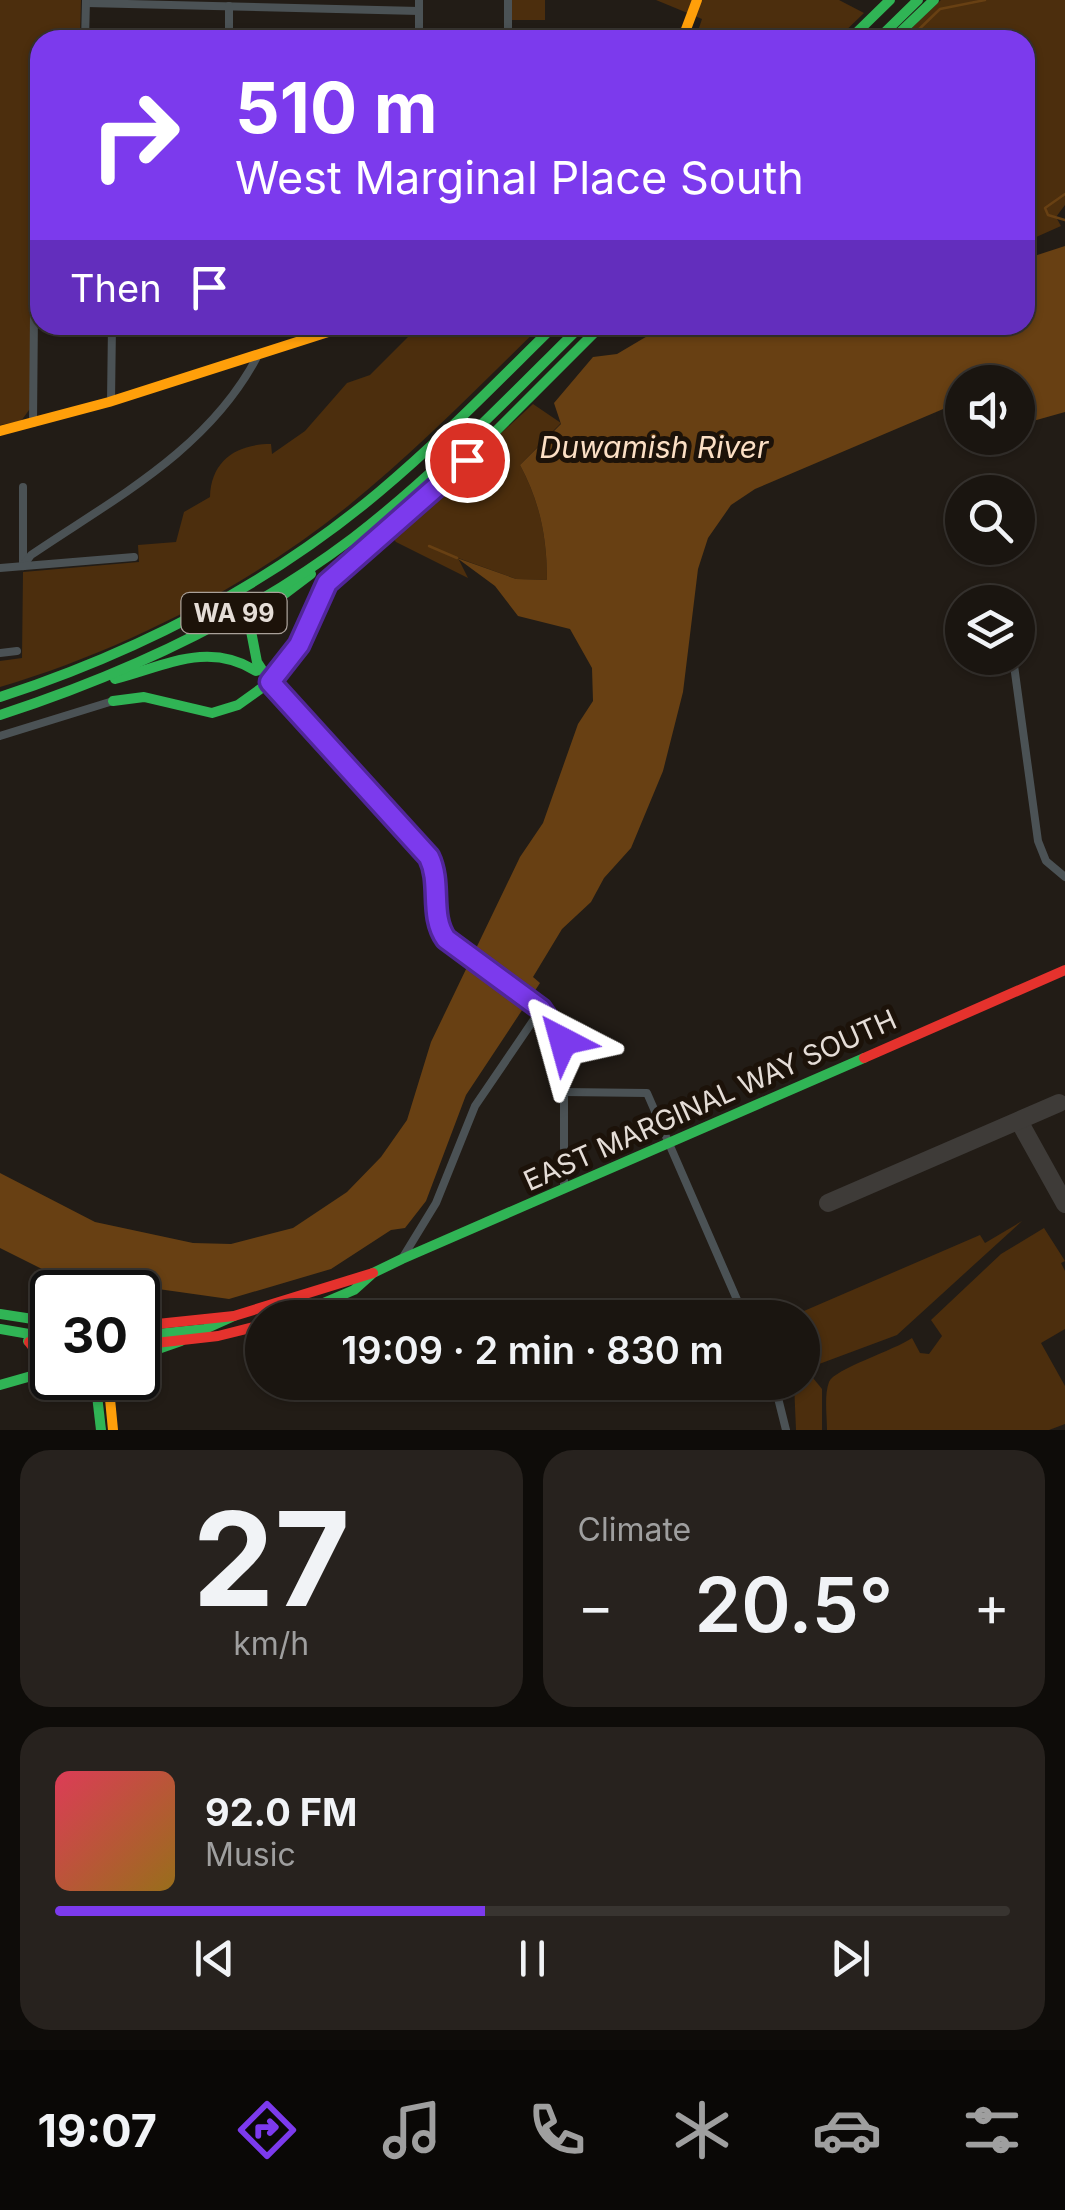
<!DOCTYPE html>
<html lang="en">
<head>
<meta charset="utf-8">
<style>
	body { margin:0; font-family:Inter,sans-serif; background:#27221e; color:#f1f3f6; height:100vh; display:flex; flex-direction:column; font-size:38px; white-space:nowrap }
	* { box-sizing:border-box; margin:0 }
	p { font-size:32px; color:#9f9f9f }
	.icon { flex:none; width:55px; height:55px; fill:none; stroke:currentColor; stroke-width:2; stroke-linecap:round; stroke-linejoin:round }
	.map { position:relative; height:1430px; overflow:hidden }
	.side { display:flex; flex-direction:column; gap:20px; padding:20px; background:#0e0c09; flex:1 }
	.side>* { flex:none }
	.banner { position:absolute; left:30px; top:30px; width:1005px; height:305px; border-radius:30px; box-shadow:0 2px 8px #0004,0 0 0 2px #383430; background:#7c3aed; color:#fff; overflow:hidden }
	.fabs { position:absolute; left:945px; top:365px; display:grid; gap:20px }
	.fabs a { display:grid; place-items:center; width:90px; height:90px; border-radius:50%; background:#1a1510; box-shadow:0 2px 8px #0004,0 0 0 2px #383430; font-size:50px }
	.speed { position:absolute; left:30px; top:1270px; display:flex; gap:20px; font-size:50px; font-weight:700; text-align:center }
	.speed>* { display:grid; place-content:center; width:130px; height:130px; border-radius:50%; background:#1a1510; box-shadow:0 2px 8px #0004,0 0 0 2px #383430; line-height:1 }
	.speed .limit { border:5px solid #111; border-radius:15px; background:#fff; color:#111 }
	.pin { position:absolute; display:grid; place-items:center; width:85px; height:85px; color:#fff; margin:-42px; border:5px solid #fff; border-radius:50%; box-shadow:0 2px 10px #0007 }
	.me { position:absolute; width:110px; margin:-55px; rotate:321deg; stroke-linejoin:round; filter:drop-shadow(0 0 8px #0008) }
	.turn { display:flex; align-items:center; gap:35px; height:210px; padding:0 40px; font-size:45px }
	.turn .icon { width:130px; height:130px; stroke-width:2.5 }
	.turn b { display:block; font-size:70px; line-height:85px }
	.then { display:flex; align-items:center; height:95px; padding:0 40px; background:#0003; gap:20px; font-size:38px }
	.big { font-size:75px; font-weight:600; line-height:1.1 }
	.side .widget { flex:1; display:flex; flex-direction:column; justify-content:center; gap:15px; min-width:0; padding:0 35px; border-radius:30px; background:#27221e }
	.side .dial { align-items:center; gap:0 }
	.dial b { font-size:130px; line-height:1 }
	.song { display:flex; align-items:center; gap:30px }
	.cover { width:120px; height:120px; border-radius:15px; background:linear-gradient(135deg,hsl(350 70% 55%),hsl(40 70% 35%)) }
	.played { height:10px; border-radius:5px; background:linear-gradient(90deg,#7c3aed 45%,#383430 45%) }
	.keys { display:flex; justify-content:space-around; direction:ltr }
	.heat { display:flex; justify-content:space-between; align-items:center; font-size:55px; direction:ltr }
	.side .tiles { flex:1; display:grid; gap:20px; grid-template-columns:1fr 1fr }
	.widget:last-child { grid-column:span 2 }
	.trip { position:absolute; left:245px; top:1300px; width:575px; height:100px; border-radius:50px; background:#1a1510; box-shadow:0 2px 8px #0004,0 0 0 2px #383430; font-weight:600; line-height:100px; text-align:center }
	.tabs { display:flex; height:160px; justify-content:space-around; align-items:center; background:#0a0806; color:#9f9f9f }
	.tabs .icon { width:70px; height:70px }
	.tabs .selected { color:#7c3aed }
	.tabs b { font-size:45px; color:#f1f3f6 }
	.map>svg:first-child { display:block }
</style>
</head>
<body>
<div class="map">
<svg width="1065" height="1430" viewBox="0 0 1065 1430">
	<rect width="100%" height="100%" fill="#221c16"/>
	<!-- green -->
	<g fill="#4c2e0d">
		<path d="M0 0H81L80 40H40V187H31L32 406 21 421 0 425Z"/>
		<path d="M511 0H545V20H510Z"/>
		<path d="M656 0H839L864 13 836 40H695L702 19Z"/>
		<path d="M941 0H1065V205L1056 217 1061 226 1025 242V40H905L902 37Z"/>
		<path d="M432 325H542C479 386 417 450 348 506 247 587 124 650 0 687V661L22 658 23 572 139 562 138 545 176 542 184 512 210 497C211 460 237 444 271 444L272 454 305 431 347 383 370 375 412 333Z"/>
		<path d="M533 404 561 423 520 465C540 502 547 538 547 580L516 579 458 558 468 578 396 542 390 535Z"/>
		<path d="M1022 1221 897 1335 803 1370 802 1318 790 1317 980 1235 985 1243Z"/>
		<path d="M1044 1228 1065 1261 1061 1263 1065 1271V1329L1041 1343 1065 1386V1424L1049 1430H827C827 1416 824 1395 829 1382 834 1369 895 1350 912 1338L920 1353 929 1354 942 1336 931 1320 1001 1254Z"/>
		<path d="M813 1378 822 1389V1430H796L794 1383Z"/>
	</g>
	<!-- water -->
	<path fill="#684013" d="M1065 246V412L1033 421 1018 394V382H962V401L755 489 731 505 708 538 698 569 683 692 663 771 631 848 604 878 591 902 562 929 533 977 540 983 466 1095 426 1201 405 1228 391 1230 331 1269 229 1299 52 1274 0 1248V1173L95 1222 193 1243 231 1244 293 1228 347 1192 381 1157 407 1120 431 1042 520 857 543 823 578 724 593 701 592 668 570 629 518 616 495 586 457 558 516 579 547 580C547 538 540 502 520 465L561 424 554 403 593 357 617 354 666 325H1025V259Z"/>
	<g fill="none" stroke-linecap="round" stroke-linejoin="round">
		<!-- stream -->
		<g stroke="#684013" stroke-width="2.5">
			<path d="M913 35 940 9 985 0"/>
			<path d="M1065 194 1045 208 1048 215 1065 220"/>
			<path d="M429 546 457 558"/>
		</g>
		<!-- taxiway -->
		<g stroke="#3e3b38" stroke-width="18">
			<path d="M1019 1121 1065 1204"/>
			<path d="M828 1203 1059 1103"/>
		</g>
		<!-- street -->
		<g stroke="#4b5255" stroke-width="8">
			<path d="M86 3 419 11"/>
			<path d="M85 40 86 0"/>
			<path d="M229 40V6"/>
			<path d="M419 40V0"/>
			<path d="M508 40V0"/>
			<path d="M111 401 112 325"/>
			<path d="M33 423 35 201 40 191"/>
			<path d="M23 487V566"/>
			<path d="M23 566 31 555C115 498 208 450 257 357"/>
			<path d="M0 568 134 557"/>
			<path d="M0 653 17 651"/>
			<path d="M1013 658 1038 841 1046 861 1065 877"/>
			<path d="M270 682 429 857C442 884 429 915 446 939 481 972 554 996 564 1047V1188"/>
			<path d="M0 736 113 701"/>
			<path d="M564 1092 647 1093 745 1318"/>
			<path d="M403 1257 436 1203 475 1106 541 1009"/>
			<path d="M774 1382 786 1430"/>
		</g>
		<!-- fast -->
		<g stroke="#30b455" stroke-width="10">
			<path d="M849 40 890 0"/>
			<path d="M877 40 918 0"/>
			<path d="M892 40 934 0"/>
			<path d="M115 679C165 666 208 641 256 671"/>
			<path d="M270 682 257 662 251 631 266 608 311 574"/>
			<path d="M0 697C137 652 267 586 379 492 441 440 497 382 555 325"/>
			<path d="M113 701 144 697 212 713 238 705 270 682 299 645 327 583 435 492 602 325"/>
			<path d="M0 715C126 674 247 618 353 538 436 474 508 398 582 325"/>
			<path d="M0 1314 52 1322"/>
			<path d="M288 1318 354 1290 373 1273 402 1259 864 1058"/>
			<path d="M0 1329 52 1338"/>
			<path d="M138 1336 205 1329 234 1316"/>
			<path d="M28 1341 52 1348"/>
			<path d="M138 1356 181 1341"/>
			<path d="M44 1373H52"/>
			<path d="M79 1378 96 1394"/>
			<path d="M95 1378 101 1430"/>
			<path d="M0 1385 42 1373"/>
		</g>
		<!-- slow -->
		<g stroke="#ff9f0a" stroke-width="10">
			<path d="M682 40 697 0"/>
			<path d="M0 431 109 402 350 325"/>
			<path d="M108 1378 113 1430"/>
		</g>
		<!-- jam -->
		<g stroke="#e5322d" stroke-width="10">
			<path d="M864 1058 1065 970"/>
			<path d="M138 1326 234 1316 373 1273"/>
			<path d="M29 1342 38 1354 35 1370"/>
			<path d="M138 1345 218 1336 262 1325"/>
		</g>
	</g>
	<g fill="none" stroke-linecap="round" stroke-linejoin="round">
		<defs>
			<path id="route" d="M467 460 327 583 299 645 270 682 429 857C442 884 429 915 446 939L541 1009 563 1041"/>
		</defs>
		<!-- route casing -->
		<use href="#route" stroke="#51269a" stroke-width="25"/>
		<!-- route -->
		<use href="#route" stroke="#7c3aed" stroke-width="18"/>
	</g>
	<g text-anchor="middle" dominant-baseline="central" stroke-width="10" stroke-linejoin="round" paint-order="stroke">
		<!-- shield labels -->
		<rect fill="#1c1209" stroke="#a9a099" stroke-width="2.5" x="181.5" y="593" width="105" height="40" rx="8"/>
		<g font-size="25" font-weight="bold" fill="#e5ddd7">
			<text x="234" y="613">WA 99</text>
		</g>
		<!-- street labels -->
		<g font-size="28" fill="#e5ddd7" stroke="#1c1209">
			<text transform="translate(710 1100) rotate(-24)">EAST MARGINAL WAY SOUTH</text>
		</g>
		<!-- water labels -->
		<g font-size="30" font-style="italic" fill="#fbdfc5" stroke="#1c1209">
			<text x="654" y="447">Duwamish River</text>
		</g>
	</g>
</svg>
<div class="fabs">
<a><svg class="icon" aria-label="sound" viewBox="0 0 24 24"><path d="M4 9h4l5-4v14l-5-4H4zM17 9q2 3 0 6"/></svg></a>
<a><svg class="icon" aria-label="search" viewBox="0 0 24 24"><circle cx="10" cy="10" r="6"/><path d="M15 15l6 6"/></svg></a>
<a><svg class="icon" aria-label="layers" viewBox="0 0 24 24"><path d="M12 4l9 5-9 5-9-5zM3 14l9 5 9-5"/></svg></a>
</div>
<div class="speed"><div class="limit">30</div></div>
<div class="pin" style="left:467px;top:460px;background:#d93025"><svg class="icon" aria-label="arrive" viewBox="0 0 24 24"><path d="M6 21V4h12l-3 4 3 4H6"/></svg></div>
<svg class="me" style="left:563px;top:1041px" viewBox="-20 -20 40 40"><path d="M0-17L14 15 0 8-14 15z" fill="#7c3aed" stroke="#fff" stroke-width="4"/></svg>
<div class="trip">19:09 · 2 min · 830 m</div>
<div class="banner">
<div class="turn"><svg class="icon" aria-label="right" viewBox="0 0 24 24"><path d="M7 20v-9h11M14 6l5 5-5 5"/></svg><div><b>510 m</b>West Marginal Place South</div></div>
<div class="then">Then<svg class="icon" aria-label="arrive" viewBox="0 0 24 24"><path d="M6 21V4h12l-3 4 3 4H6"/></svg></div>
</div>
</div>
<section class="side">
<div class="tiles">
<div class="widget dial"><b>27</b><p>km/h</p></div>
<div class="widget"><p>Climate</p>
<div class="heat"><a>−</a><b class="big">20.5°</b><a>+</a></div>
</div>
<div class="widget">
<div class="song"><i class="cover"></i><div><b>92.0 FM</b><p>Music</p></div></div>
<div class="played"></div>
<div class="keys"><svg class="icon" aria-label="previous" viewBox="0 0 24 24"><path d="M18 5L8 12l10 7zM5 5v14"/></svg><svg class="icon" aria-label="pause" viewBox="0 0 24 24"><path d="M8 5v14M16 5v14"/></svg><svg class="icon" aria-label="next" viewBox="0 0 24 24"><path d="M6 5l10 7-10 7zM19 5v14"/></svg></div>
</div>
</div>
</section>
<nav class="tabs">
<b>19:07</b>
<svg class="icon selected" aria-label="directions" viewBox="0 0 24 24"><path d="M12 3l9 9-9 9-9-9zM9 14v-3h6M13 9l2 2-2 2"/></svg>
<svg class="icon" aria-label="music" viewBox="0 0 24 24"><path d="M9 18V5l10-2v13"/><circle cx="6" cy="18" r="3"/><circle cx="16" cy="16" r="3"/></svg>
<svg class="icon" aria-label="phone" viewBox="0 0 24 24"><path d="M5 4h4l2 5-3 2q2 4 5 5l2-3 5 2v4C11 20 4 13 5 4z"/></svg>
<svg class="icon" aria-label="climate" viewBox="0 0 24 24"><path d="M12 3v18M4 7l16 10M4 17L20 7"/></svg>
<svg class="icon" aria-label="car" viewBox="0 0 24 24"><path d="M5 17H2v-5l4-1 3-4h7l3 4 3 1v5h-3M9 17h6M6 11h13"/><circle cx="7" cy="17" r="2"/><circle cx="17" cy="17" r="2"/></svg>
<svg class="icon" aria-label="filters" viewBox="0 0 24 24"><path d="M4 7h16M4 17h16"/><circle cx="9" cy="7" r="2"/><circle cx="15" cy="17" r="2"/></svg>
</nav>
</body>
</html>
